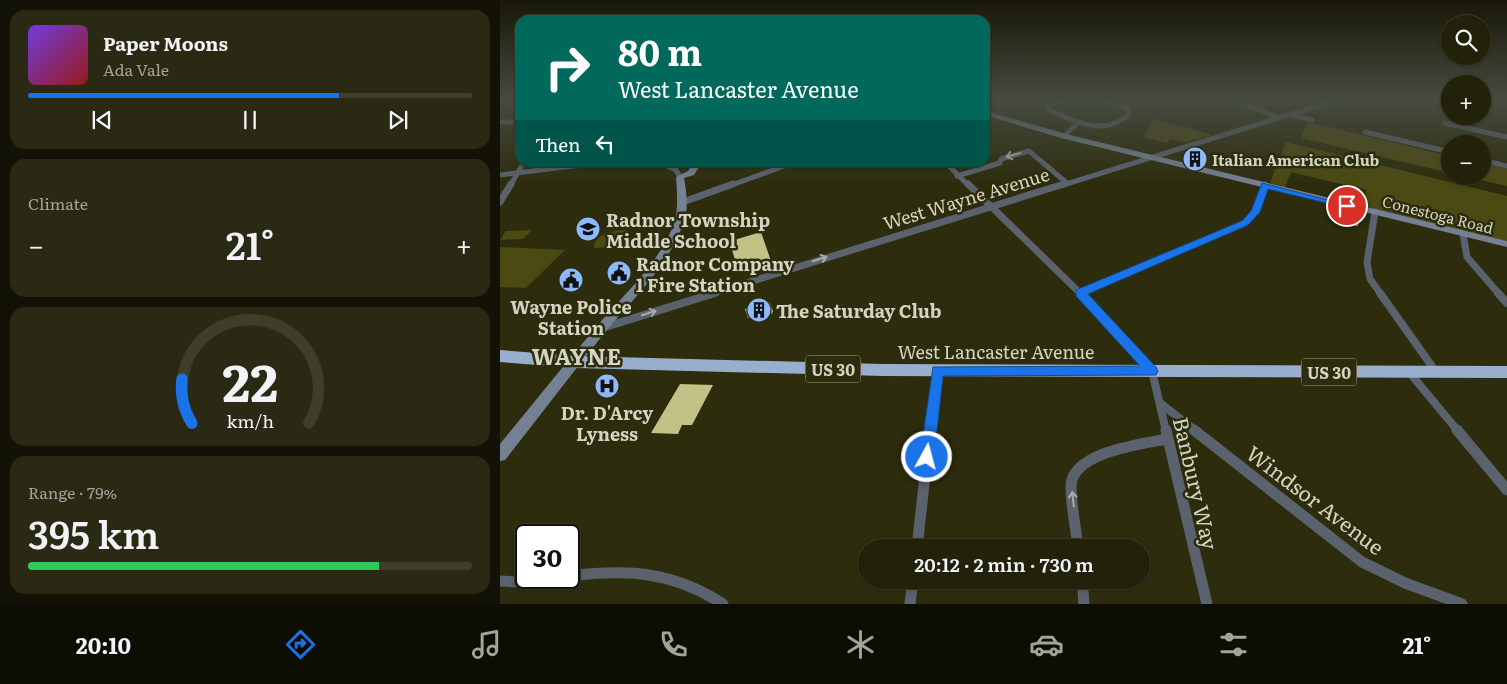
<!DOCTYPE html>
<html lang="en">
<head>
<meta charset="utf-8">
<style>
	body { margin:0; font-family:Literata,serif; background:#2a2913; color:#f1f3f6; height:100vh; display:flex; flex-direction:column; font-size:19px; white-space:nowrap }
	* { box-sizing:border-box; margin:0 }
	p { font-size:16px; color:#a2a39c }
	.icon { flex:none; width:28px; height:28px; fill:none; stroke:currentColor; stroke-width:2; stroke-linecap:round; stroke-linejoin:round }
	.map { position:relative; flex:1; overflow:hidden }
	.side { display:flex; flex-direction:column; gap:10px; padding:10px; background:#131206; width:500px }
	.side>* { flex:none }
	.top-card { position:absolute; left:15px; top:15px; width:475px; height:152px; border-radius:15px; box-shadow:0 1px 4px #0004,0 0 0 1px #3f3e2b; background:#00695c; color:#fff; overflow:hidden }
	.tools { position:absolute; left:941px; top:15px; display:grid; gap:10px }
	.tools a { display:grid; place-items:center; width:50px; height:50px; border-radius:50%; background:#22210a; box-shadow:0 1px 4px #0004,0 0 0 1px #3f3e2b; font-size:25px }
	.speed { position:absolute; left:15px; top:524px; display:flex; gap:10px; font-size:25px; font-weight:700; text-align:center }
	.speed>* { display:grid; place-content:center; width:65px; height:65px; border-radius:50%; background:#22210a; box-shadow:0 1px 4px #0004,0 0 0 1px #3f3e2b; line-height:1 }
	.speed .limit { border:2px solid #111; border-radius:8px; background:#fff; color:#111 }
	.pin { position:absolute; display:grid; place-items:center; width:42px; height:42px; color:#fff; margin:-21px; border:2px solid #fff; border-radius:50%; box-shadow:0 1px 5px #0007 }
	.me { position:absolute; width:55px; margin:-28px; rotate:7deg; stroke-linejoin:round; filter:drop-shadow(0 0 4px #0008) }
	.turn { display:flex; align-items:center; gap:18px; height:105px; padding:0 20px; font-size:22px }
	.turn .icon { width:65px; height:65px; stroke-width:2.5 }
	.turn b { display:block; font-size:35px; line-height:42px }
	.then { display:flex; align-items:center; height:48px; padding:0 20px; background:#0003; gap:10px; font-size:19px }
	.big { font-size:38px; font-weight:600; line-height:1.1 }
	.side .tile { flex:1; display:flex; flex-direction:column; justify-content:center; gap:8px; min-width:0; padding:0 18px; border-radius:15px; background:#2a2913 }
	.side .dial { align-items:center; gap:0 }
	.dial svg { height:130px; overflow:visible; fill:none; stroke:#3f3e2b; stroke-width:7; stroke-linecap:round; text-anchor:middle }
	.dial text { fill:#f1f3f6; stroke:none }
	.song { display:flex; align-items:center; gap:15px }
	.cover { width:60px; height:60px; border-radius:8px; background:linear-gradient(135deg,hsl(260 70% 55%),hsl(0 70% 35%)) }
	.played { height:5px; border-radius:2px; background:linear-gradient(90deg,#1a73e8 70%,#3f3e2b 70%) }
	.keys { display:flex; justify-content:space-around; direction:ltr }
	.heat { display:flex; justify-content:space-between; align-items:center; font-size:28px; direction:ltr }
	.charge { height:8px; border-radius:4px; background:linear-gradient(90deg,#34c759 79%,#3f3e2b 0) }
	.trip { position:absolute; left:358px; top:539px; width:292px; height:50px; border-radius:25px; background:#22210a; box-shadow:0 1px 4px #0004,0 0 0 1px #3f3e2b; font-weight:600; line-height:50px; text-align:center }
	.dock { display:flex; height:80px; justify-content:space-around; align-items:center; background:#0e0d04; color:#a2a39c }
	.dock .icon { width:35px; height:35px }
	.dock .on { color:#1a73e8 }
	.dock b { font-size:22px; color:#f1f3f6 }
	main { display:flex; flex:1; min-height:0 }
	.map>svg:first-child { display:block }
</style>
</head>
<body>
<main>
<section class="side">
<div class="tile">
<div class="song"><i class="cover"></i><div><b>Paper Moons</b><p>Ada Vale</p></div></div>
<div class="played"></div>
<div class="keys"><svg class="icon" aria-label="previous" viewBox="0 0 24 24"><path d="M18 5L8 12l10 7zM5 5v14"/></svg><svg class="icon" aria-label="pause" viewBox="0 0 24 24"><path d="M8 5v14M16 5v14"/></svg><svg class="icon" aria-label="next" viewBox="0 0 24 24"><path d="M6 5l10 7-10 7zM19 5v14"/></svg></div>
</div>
<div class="tile"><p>Climate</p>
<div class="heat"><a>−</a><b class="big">21°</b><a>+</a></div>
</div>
<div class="tile dial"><svg viewBox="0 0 100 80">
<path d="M14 69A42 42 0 1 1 86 69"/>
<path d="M14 69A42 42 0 0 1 8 42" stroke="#1a73e8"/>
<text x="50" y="56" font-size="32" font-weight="700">22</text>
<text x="50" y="72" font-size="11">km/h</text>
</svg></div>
<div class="tile"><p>Range · 79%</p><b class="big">395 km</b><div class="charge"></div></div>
</section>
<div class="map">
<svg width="1007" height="604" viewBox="0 0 1007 604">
	<rect width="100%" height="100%" fill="#2d2c0d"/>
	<!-- green -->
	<g fill="#4b4a12">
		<path d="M655 119 713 135 686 142 670 139 667 143 643 137Z"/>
		<path d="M808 122 950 156V173L801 138Z"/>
		<path d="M786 142 1007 196V241L863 206 866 190 791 172 785 187 770 183Z"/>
		<path d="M983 163 1007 169V186L964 176H982Z"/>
		<path d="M32 230 23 239 0 240 6 231Z"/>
		<path d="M119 230H128L123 246 94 248C93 236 109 232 119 230Z"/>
		<path d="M0 247 65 250 26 288 0 287Z"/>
	</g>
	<!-- building -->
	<g fill="#c2c286">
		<path d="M686 153 706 158 704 165 683 160Z"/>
		<path d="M848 212 859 215 858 226 846 224Z"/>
		<path d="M261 232 272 264 251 270 248 260 236 263 232 250 236 248 234 240Z"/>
		<path d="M267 301 270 303 273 311 272 314 248 318 245 309Z"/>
		<path d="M180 384 213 385 192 425H182L178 434 151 433Z"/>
	</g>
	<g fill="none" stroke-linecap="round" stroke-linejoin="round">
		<!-- street-far3 -->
		<g stroke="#5a626e" stroke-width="5">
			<path d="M578 99 554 103 547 107 549 110C576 122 605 137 629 114L628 108 600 99"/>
			<path d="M733 99 778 118"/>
			<path d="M792 115 812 120"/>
			<path d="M0 122H20"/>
			<path d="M945 123 1007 137"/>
			<path d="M865 132 950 152"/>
			<path d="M564 136 577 124"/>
			<path d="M982 160 1007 166"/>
			<path d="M159 162 176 170 180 177"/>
			<path d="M445 162 469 186"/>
			<path d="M0 175 105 162"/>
			<path d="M457 176 500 163 501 159 529 151 567 183"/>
			<path d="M10 186 24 162"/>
			<path d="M229 186 295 162"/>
			<path d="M560 186 839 99"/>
		</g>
		<!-- street-far2 -->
		<g stroke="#5a626e" stroke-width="7">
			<path d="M468 184 581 294"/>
			<path d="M0 202 11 184"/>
			<path d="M183 202 233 184"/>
			<path d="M875 212 867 262 870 279 881 294"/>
			<path d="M963 234 967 257 999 294"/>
			<path d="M580 293 745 223 755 212 765 185"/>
			<path d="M211 294 564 184"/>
		</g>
		<!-- street-far1 -->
		<g stroke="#5a626e" stroke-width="8">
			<path d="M580 293 652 371 666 431"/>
			<path d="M880 293 936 372"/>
			<path d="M998 293 1007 303"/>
			<path d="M102 328 215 293"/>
			<path d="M909 372 958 431"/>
			<path d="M660 403 696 431"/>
			<path d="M430 431 437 371"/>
		</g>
		<!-- street -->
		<g stroke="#5a626e" stroke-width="11">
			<path d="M666 430 707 604"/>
			<path d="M694 430 862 562 905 583 962 604"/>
			<path d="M957 430 1007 490"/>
			<path d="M417 548 430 430"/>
			<path d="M578 548C576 528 571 506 571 486 572 452 642 444 667 439"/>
			<path d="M69 576C128 569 172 571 223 604"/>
			<path d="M582 580 584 604"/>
			<path d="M0 581 18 582 57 578"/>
			<path d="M410 604 413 580"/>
		</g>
		<!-- secondary -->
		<g fill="#748194" fill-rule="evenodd">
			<path d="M485 111 566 134 1007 241V247L561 138 485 115Z"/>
			<path d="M194 162H202L194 175 184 178C187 195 189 212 182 227 166 268 134 298 106 331 72 373 39 417 5 460L0 461V444C32 405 64 365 97 326 124 294 157 266 173 226 179 211 177 193 176 177L188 171Z"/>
		</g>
		<!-- highway -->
		<path fill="#99aecc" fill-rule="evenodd" d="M0 350 76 356 383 364 1007 366V378L383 376 76 368 0 362Z"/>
	</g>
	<!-- one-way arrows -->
	<defs><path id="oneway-shaft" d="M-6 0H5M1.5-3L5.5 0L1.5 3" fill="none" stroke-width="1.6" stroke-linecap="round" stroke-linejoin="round" transform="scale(1.25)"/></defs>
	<g stroke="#a9aca5">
		<use href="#oneway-shaft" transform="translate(513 155) rotate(165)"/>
		<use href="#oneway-shaft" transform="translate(320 259) rotate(-18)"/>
		<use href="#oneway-shaft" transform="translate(149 313) rotate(-18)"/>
		<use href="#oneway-shaft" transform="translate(573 499) rotate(-96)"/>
	</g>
	<!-- sky -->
	<linearGradient id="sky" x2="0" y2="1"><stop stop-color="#191807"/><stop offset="0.54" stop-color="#464b40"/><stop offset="1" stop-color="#464b40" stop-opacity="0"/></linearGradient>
	<rect width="1007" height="184" fill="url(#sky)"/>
	<!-- route -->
	<path fill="#1a73e8" stroke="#114b97" d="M762 183 851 206 847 208 768 189 760 212 748 225 588 294 656 367 658 371 656 375 443 376 434 457 432 462 427 464 422 462 420 457 433 367 640 366 576 296V290L742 221 751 211Z"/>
	<!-- icons -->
	<defs>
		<symbol id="building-disc" viewBox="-11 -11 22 22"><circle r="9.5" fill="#8bbafc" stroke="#2d2c0d"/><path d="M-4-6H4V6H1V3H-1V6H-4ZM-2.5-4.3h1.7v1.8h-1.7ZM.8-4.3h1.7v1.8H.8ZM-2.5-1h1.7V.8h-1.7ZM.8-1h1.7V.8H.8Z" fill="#111"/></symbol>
		<symbol id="school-disc" viewBox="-11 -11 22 22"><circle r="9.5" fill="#8bbafc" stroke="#2d2c0d"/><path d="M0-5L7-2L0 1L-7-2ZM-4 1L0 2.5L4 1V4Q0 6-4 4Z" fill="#111"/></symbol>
		<symbol id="civic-disc" viewBox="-11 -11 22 22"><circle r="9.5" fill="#8bbafc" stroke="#2d2c0d"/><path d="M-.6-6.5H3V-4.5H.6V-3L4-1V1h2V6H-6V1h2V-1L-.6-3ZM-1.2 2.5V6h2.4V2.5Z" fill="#111"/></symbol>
		<symbol id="hospital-disc" viewBox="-11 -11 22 22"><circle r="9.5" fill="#8bbafc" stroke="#2d2c0d"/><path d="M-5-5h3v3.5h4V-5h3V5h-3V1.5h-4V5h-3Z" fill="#111"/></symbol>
	</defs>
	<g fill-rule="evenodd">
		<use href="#building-disc" x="681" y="145" width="28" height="28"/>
		<use href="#school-disc" x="74" y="215" width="28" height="28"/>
		<use href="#civic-disc" x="105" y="259" width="28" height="28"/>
		<use href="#civic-disc" x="57" y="266" width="28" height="28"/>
		<use href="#building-disc" x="245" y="296" width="28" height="28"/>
		<use href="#hospital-disc" x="93" y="372" width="28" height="28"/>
	</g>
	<g text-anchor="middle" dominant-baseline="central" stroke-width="5" stroke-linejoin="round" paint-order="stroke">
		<!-- far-poi labels -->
		<g font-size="15" font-weight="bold" fill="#d4d4c2" stroke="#2d2c0d" text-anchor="start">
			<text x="712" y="159">Italian American Club</text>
		</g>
		<!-- far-street labels -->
		<g font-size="15" fill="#d4d4c2" stroke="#2d2c0d">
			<text transform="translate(938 214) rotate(14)">Conestoga Road</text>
		</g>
		<!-- shield labels -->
		<g fill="#2d2c0d" stroke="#a2a28c" stroke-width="1">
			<rect x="305.5" y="355.5" width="55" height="27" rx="4"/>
			<rect x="801.5" y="358.5" width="55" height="27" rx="4"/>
		</g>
		<g font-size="16" font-weight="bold" fill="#d4d4c2">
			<text x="333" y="369">US 30</text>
			<text x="829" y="372">US 30</text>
		</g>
		<!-- street labels -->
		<g font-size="18" fill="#d4d4c2" stroke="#2d2c0d">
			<text transform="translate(466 198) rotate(-17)">West Wayne Avenue</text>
			<text x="496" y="351">West Lancaster Avenue</text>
		</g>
		<!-- poi labels -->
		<g font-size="18" font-weight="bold" fill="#d4d4c2" stroke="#2d2c0d" text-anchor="start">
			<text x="106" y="219">Radnor Township<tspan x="106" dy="21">Middle School</tspan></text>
			<text x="136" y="263">Radnor Company<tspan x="136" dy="21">1 Fire Station</tspan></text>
			<text x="71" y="306" text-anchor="middle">Wayne Police<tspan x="71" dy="21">Station</tspan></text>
			<text x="276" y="310">The Saturday Club</text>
			<text x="107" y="412" text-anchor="middle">Dr. D'Arcy<tspan x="107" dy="21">Lyness</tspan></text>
		</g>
		<!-- near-street labels -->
		<g font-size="21" fill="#d4d4c2" stroke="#2d2c0d">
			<text transform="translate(697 483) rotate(77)">Banbury Way</text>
			<text transform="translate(816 499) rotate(37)">Windsor Avenue</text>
		</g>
		<!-- district labels -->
		<g font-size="22" font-weight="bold" letter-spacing="1" fill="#d4d4c2" stroke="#2d2c0d">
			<text x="77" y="355">WAYNE</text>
		</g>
	</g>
</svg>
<div class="tools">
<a><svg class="icon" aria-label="search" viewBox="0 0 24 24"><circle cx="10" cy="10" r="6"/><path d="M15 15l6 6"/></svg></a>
<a>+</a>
<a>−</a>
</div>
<div class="speed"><div class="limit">30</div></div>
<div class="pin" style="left:847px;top:206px;background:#d93025"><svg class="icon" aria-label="arrive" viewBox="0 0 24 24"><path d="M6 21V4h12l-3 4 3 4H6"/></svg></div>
<svg class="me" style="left:427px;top:457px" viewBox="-20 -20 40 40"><circle r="17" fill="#1a73e8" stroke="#fff" stroke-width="3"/><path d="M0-11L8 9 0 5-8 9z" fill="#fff"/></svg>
<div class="trip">20:12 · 2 min · 730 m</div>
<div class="top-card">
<div class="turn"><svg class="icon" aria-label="right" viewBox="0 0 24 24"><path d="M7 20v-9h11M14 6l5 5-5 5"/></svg><div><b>80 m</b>West Lancaster Avenue</div></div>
<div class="then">Then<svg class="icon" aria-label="left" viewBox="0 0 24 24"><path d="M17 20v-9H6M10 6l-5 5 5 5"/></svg></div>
</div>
</div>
</main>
<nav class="dock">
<b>20:10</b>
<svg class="icon on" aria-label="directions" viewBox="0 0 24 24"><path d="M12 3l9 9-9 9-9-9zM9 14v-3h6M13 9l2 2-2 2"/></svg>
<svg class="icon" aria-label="music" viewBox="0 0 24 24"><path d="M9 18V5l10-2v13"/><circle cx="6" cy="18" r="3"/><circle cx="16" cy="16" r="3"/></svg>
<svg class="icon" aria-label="phone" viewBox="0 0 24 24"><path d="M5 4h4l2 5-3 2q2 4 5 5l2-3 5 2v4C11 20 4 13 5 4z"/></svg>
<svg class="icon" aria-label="climate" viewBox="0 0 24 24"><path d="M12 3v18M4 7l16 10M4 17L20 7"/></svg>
<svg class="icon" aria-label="car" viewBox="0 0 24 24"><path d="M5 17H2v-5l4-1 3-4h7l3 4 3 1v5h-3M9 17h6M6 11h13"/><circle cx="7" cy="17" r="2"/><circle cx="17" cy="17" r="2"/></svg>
<svg class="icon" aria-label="filters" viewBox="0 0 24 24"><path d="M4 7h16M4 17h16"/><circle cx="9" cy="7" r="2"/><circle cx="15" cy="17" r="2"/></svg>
<b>21°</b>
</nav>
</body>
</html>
